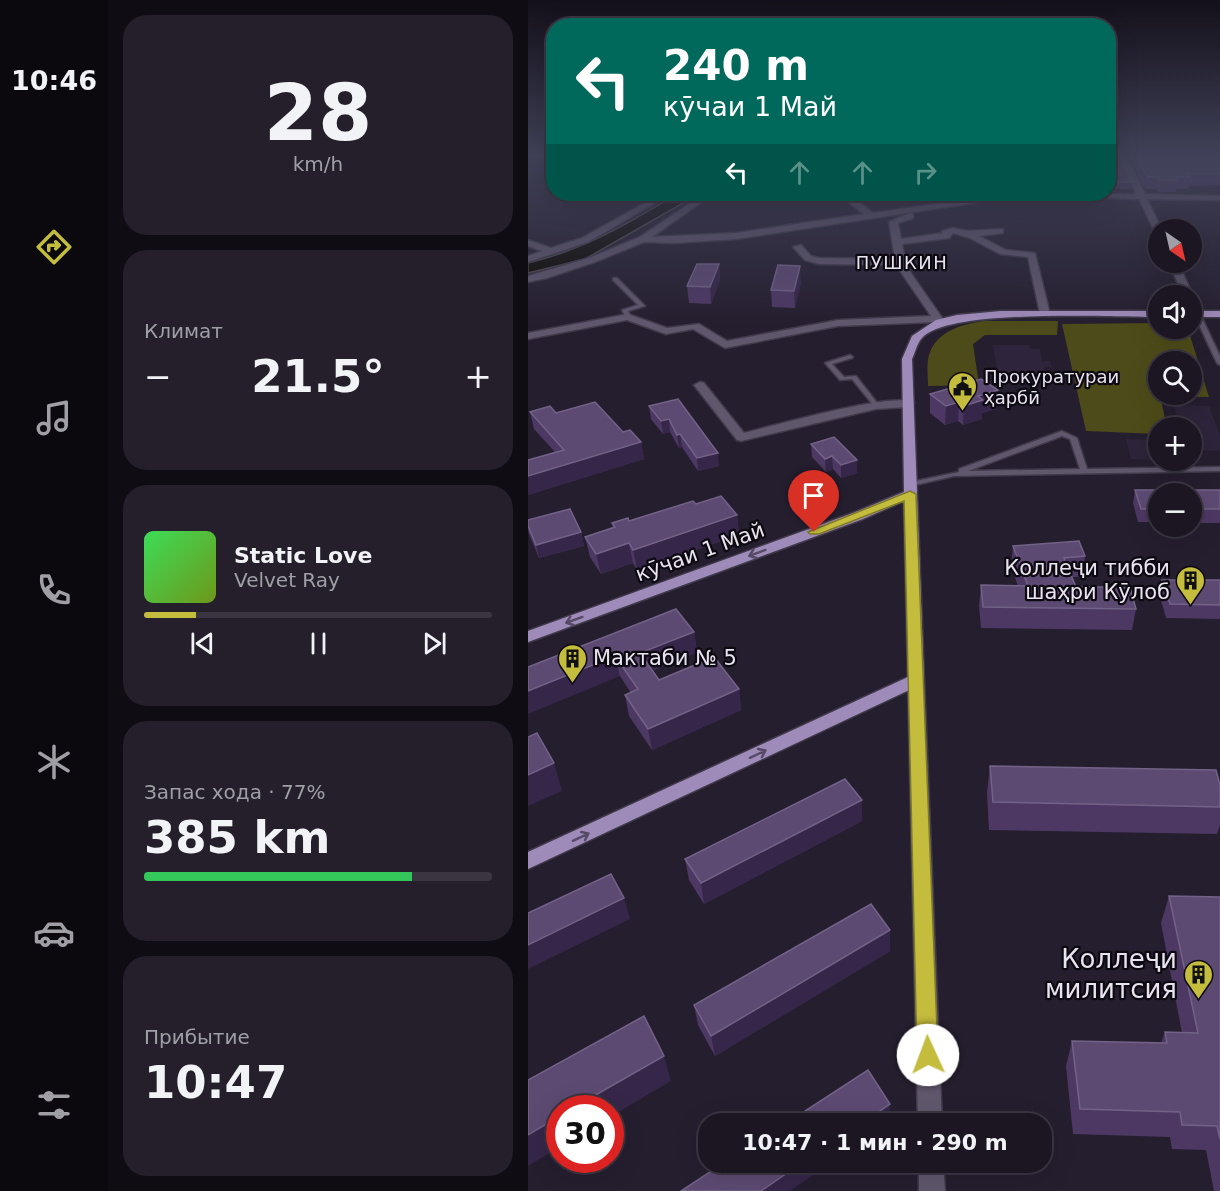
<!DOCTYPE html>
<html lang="ru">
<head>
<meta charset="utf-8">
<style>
	body { margin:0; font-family:"DejaVu Sans",sans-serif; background:#251f2b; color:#f1f3f6; height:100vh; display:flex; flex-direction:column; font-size:22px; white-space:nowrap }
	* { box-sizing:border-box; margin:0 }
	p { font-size:20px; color:#a09fa6 }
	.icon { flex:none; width:33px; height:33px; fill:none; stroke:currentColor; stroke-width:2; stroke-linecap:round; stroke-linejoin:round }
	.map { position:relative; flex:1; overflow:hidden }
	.details { display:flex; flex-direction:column; gap:15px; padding:15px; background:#0f0c13; width:420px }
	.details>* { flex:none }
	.hud { position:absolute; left:18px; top:18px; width:570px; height:183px; border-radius:24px; box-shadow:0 6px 24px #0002,0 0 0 2px #3a3541; background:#00695c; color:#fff; overflow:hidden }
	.needle { width:39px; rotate:146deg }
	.tools { position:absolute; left:620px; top:219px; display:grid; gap:12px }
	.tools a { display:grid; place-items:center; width:54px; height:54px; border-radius:50%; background:#1c1623; box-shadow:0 6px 24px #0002,0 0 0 2px #3a3541; font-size:30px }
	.speed { position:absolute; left:18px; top:1095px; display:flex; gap:12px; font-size:30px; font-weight:700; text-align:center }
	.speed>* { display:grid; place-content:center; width:78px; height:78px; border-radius:50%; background:#1c1623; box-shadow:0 6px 24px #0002,0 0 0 2px #3a3541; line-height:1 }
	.speed .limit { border:9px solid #d22; background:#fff; color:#111 }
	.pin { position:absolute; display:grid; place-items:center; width:51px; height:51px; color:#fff; margin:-62px -26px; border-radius:50% 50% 50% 0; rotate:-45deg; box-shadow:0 0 6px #0007 }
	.pin .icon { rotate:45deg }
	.me { position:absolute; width:66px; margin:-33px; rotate:358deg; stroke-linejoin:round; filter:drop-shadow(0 0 4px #0008) }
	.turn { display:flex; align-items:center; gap:21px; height:126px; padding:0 18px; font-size:27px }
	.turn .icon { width:78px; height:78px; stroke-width:2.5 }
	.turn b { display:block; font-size:42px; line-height:51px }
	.lanes { display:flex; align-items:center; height:57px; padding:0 18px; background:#0003; justify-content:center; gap:30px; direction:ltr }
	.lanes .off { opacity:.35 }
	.big { font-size:45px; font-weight:600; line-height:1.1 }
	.details .widget { flex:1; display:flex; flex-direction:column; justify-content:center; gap:9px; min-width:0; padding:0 21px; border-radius:24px; background:#251f2b }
	.details .dial { align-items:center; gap:0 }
	.dial b { font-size:78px; line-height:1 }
	.song { display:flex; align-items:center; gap:18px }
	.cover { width:72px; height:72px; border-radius:9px; background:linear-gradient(135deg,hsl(130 70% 55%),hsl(80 70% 35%)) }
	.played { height:6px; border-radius:3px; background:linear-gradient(90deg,#c4bc3d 15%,#3a3541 15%) }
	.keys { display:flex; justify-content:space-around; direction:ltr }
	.heat { display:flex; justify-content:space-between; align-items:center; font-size:33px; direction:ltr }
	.charge { height:9px; border-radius:4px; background:linear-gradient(90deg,#34c759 77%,#3a3541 0) }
	.trip { position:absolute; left:170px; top:1113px; width:354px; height:60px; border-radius:24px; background:#1c1623; box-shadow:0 6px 24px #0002,0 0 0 2px #3a3541; font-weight:600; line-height:60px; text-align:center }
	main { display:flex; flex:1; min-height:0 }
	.menu { display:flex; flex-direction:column; width:108px; justify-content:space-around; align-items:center; background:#0b090e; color:#a09fa6 }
	.menu .icon { width:42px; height:42px }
	.menu .active { color:#c4bc3d }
	.menu b { font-size:27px; color:#f1f3f6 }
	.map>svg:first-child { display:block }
</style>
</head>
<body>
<main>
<nav class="menu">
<b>10:46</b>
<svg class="icon active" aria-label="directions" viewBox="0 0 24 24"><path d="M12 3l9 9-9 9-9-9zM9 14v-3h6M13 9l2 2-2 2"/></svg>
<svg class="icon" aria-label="music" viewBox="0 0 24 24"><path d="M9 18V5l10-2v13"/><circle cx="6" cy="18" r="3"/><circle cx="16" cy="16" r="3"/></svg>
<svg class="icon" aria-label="phone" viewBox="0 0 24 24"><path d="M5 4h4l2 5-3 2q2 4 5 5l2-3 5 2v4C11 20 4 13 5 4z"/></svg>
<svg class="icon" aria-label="climate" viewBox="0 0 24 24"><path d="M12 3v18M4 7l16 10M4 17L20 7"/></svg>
<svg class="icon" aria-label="car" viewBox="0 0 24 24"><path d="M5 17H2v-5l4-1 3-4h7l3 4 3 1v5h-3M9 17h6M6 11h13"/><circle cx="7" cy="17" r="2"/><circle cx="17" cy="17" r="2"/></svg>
<svg class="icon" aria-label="filters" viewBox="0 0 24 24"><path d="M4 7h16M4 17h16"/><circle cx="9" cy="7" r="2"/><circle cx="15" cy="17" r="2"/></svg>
</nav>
<section class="details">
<div class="widget dial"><b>28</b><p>km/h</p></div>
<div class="widget"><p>Климат</p>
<div class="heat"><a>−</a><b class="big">21.5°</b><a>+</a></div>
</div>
<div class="widget">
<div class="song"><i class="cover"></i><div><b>Static Love</b><p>Velvet Ray</p></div></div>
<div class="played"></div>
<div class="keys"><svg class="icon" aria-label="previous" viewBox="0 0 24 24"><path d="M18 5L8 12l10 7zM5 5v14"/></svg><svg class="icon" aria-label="pause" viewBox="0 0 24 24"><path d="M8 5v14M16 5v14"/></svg><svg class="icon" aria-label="next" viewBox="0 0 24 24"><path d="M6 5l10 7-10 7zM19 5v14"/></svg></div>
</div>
<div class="widget"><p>Запас хода · 77%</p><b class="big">385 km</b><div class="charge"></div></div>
<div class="widget"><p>Прибытие</p><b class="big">10:47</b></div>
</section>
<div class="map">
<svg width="692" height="1191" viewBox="0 0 692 1191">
	<rect width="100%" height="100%" fill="#251e2f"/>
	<!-- built -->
	<g fill="#2e243b">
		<path d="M465 345H501L502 349H512L514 361H522L524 367H516L518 379H508V383H471Z"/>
		<path d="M645 405 681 406 692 435V451L663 450V428L653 427Z"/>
		<path d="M598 439 630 440V460L603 459Z"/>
	</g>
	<!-- green -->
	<g fill="#4e4b1a" fill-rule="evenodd">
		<path d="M457 321H530L529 335H457L445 344 451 385 400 386C400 376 398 361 402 352 411 330 435 324 457 321Z"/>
		<path d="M630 323V328L660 329 681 397 632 396 639 427 630 428V434L558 431 534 324ZM630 362H663V394H630Z"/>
	</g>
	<!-- water -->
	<path fill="#0b0800" stroke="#4d4a48" stroke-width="1.5" d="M149 194H171L57 259 0 273V263C58 249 99 224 149 194Z"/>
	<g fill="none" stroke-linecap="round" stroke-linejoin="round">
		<defs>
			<g id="service">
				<path d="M85 278H89L117 306 100 311 103 317 102 318H98L94 310 110 305 85 280Z"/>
				<path d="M669 312 672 314 692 356V365L689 363 666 314Z"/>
				<path d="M322 355 325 357 324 358 304 364 316 377 328 376 350 404V406H346L324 379 312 380 297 363Z"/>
				<path d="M534 431 549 438 559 469 692 467V471L426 476 383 486 379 484 383 482 431 472V469ZM534 436 542 439 552 469 440 471Z"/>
			</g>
			<g id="minor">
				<path d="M591 157H599L617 194 692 196V200L619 199 634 230H630V233L626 230 611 199 516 196 512 194H608Z"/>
				<path d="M133 194H142L60 242 0 262V256L14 251 0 246V240L23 248 54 238Z"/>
				<path d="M176 194H185L124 237 208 233 336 214 317 200 300 197V194L323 196 345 213 478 194H495L491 196 208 239 146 243 116 242 67 262 19 278 0 282V276L61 258 112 237Z"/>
				<path d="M382 213 385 214V218L370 223 373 239 415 233 414 231 425 228 440 231 475 229V233L451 236 478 250 507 253 522 314 521 316 512 314 500 257 472 254 442 238 425 233 421 238 374 244 378 266 417 322 416 324 407 322 310 326 197 348 165 329 138 334 99 320 0 339V333L100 314 139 328 171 324 199 341 310 320 403 316 368 265 291 264 277 260 265 247 273 245 283 256 291 258 367 259 361 222Z"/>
				<path d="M641 262H650L665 296 664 298 663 296H655Z"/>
				<path d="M172 382 176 383 216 433C241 427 371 390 386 403L380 407 348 409 213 441 209 440 166 385Z"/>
				<path d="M388 674 394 676 396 680 414 1124H390L380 680 382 676Z"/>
				<path d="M391 1162H415L417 1191H391Z"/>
			</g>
			<g id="primary">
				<path d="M473 311H630V317C586 317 420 308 394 338 389 343 387 353 384 359L396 680 394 684 0 869V852L380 677 376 501 335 519 0 642V631L325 513 376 492 374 359 384 336 408 320 429 315Z"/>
				<rect x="663" y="311" width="29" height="6"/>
			</g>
		</defs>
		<!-- service casing -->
		<use href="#service" stroke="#403a4a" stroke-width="3"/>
		<!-- minor casing -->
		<use href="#minor" stroke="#403a4a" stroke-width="3"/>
		<!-- primary casing -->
		<use href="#primary" stroke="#403a4a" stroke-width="3"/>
		<!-- service -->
		<use href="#service" fill="#60576d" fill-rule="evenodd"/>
		<!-- minor -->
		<use href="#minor" fill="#60576d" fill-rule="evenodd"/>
		<!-- primary -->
		<use href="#primary" fill="#9f8bba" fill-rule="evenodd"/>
	</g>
	<!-- wall -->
	<g fill="#4d3864">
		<path d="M580 157 604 182 603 189H580Z"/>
		<path d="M606 157H692V185L661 186 660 189H648V192H630L628 189H617L605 164Z"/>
		<path d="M191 264 192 280 183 304 161 303 159 286Z"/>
		<path d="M273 282 267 308 244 307 243 290Z"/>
		<path d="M470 390 468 409 454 413V419L435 425 430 421 417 425 402 413V394Z"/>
		<path d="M150 399 191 466 170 471 154 447 151 448 142 432 135 434 123 419 121 406Z"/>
		<path d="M2 412 28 413 95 432 113 442 116 459 0 495V460L27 452 6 429Z"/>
		<path d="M283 444 329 460V473L313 478 305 469 298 472 284 457Z"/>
		<path d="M607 490H692V523H663V494H630V522H610L605 503Z"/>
		<path d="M168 504 209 515 211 535 109 570 105 563 73 574 62 557 57 537 85 528 84 523 101 521Z"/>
		<path d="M0 520 53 532 56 546 11 558 1 534 0 529Z"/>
		<path d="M485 546 557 556 554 577H544L548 587 608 609 604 630 453 628 451 606 453 585 490 586 483 566Z"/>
		<path d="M634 580H692V619L638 618 631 593Z"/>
		<path d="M166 632 169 652 124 671 131 680 211 689 213 710 124 750 101 716 97 695 103 693 92 676 0 667Z"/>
		<path d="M462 766 692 785V825L689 834 461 830 459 793Z"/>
		<path d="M334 821 176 904 161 880 157 859Z"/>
		<path d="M641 896 692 897V1191H686L678 1150 644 1149 642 1137 545 1134 538 1066 544 1041 633 1043 637 1032 654 1033 633 923Z"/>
		<path d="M362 951 187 1056 170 1025 166 1005Z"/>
	</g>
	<!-- shaded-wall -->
	<g fill="#362649">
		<path d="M191 264 192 280 183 304 182 287Z"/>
		<path d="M272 266 273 282 267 308 266 291Z"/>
		<path d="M470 390 468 409 454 413V419L435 425 436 406 450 396Z"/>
		<path d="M431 402 430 421 417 425 418 406Z"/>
		<path d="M141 419 142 432 135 434 133 421Z"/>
		<path d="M152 434 154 447 151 448 149 435Z"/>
		<path d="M113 442 116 459 0 495V476Z"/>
		<path d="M190 453 191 466 170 471 169 458Z"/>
		<path d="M304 456 305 469 298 472 297 459Z"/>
		<path d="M329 460V473L313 478V465Z"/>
		<path d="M209 515 211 535 109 570 105 550Z"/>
		<path d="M53 532 56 546 11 558 8 545Z"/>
		<path d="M101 543 105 563 73 574 68 554Z"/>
		<path d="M166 632 169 652 116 674 112 653Z"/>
		<path d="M87 656 92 676 0 714V691Z"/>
		<path d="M211 689 213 710 124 750 120 729Z"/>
		<path d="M26 763 34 791 0 806V775Z"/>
		<path d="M334 800V821L176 904 173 883Z"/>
		<path d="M96 898 102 919 0 969V945Z"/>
		<path d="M362 930V951L187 1056 183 1036Z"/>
		<path d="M136 1056 143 1081 82 1117V1108H45Z"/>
		<path d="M362 1104 361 1124H333Z"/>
		<path d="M32 1116V1147L0 1166V1135Z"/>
		<path d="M275 1162H304L262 1191H233Z"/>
	</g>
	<!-- building -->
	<g fill="#5d4a73" stroke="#736287" stroke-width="1.5">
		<path d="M580 157H593L604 182H580Z"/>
		<path d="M609 157H692V174H660L662 177H648L650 180H632L630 177H619Z"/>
		<path d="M169 264H191L182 287 159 286Z"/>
		<path d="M250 265 272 266 266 291 243 290Z"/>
		<path d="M453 379 470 390 450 396 455 400 436 406 431 402 418 406 402 394Z"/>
		<path d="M150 399 190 453 169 458 152 434 149 435 141 419 133 421 121 406Z"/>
		<path d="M67 402 95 432 102 430 113 442 0 476V460L36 450 2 412 22 406 28 413Z"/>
		<path d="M306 437 329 460 313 465 304 456 297 459 283 444Z"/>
		<path d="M607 490H692V509H663V494H630V509H613Z"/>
		<path d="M193 496 209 515 105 550 101 543 68 554 57 537 87 527 84 523 100 518 101 521 165 501 168 504Z"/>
		<path d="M42 509 53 532 8 545 0 526V520Z"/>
		<path d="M551 541 557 556 536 558 548 587H602L608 609 455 607 453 585 500 586 485 546Z"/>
		<path d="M634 580H692V605L642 604Z"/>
		<path d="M148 609 166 632 112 653 131 680 186 657 211 689 120 729 97 695 110 689 87 656 0 691V667Z"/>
		<path d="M9 733 26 763 0 775V737Z"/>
		<path d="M462 766 688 770 692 785V807L465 802Z"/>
		<path d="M317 779 334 800 173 883 157 859Z"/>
		<path d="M83 874 96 898 0 945V913Z"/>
		<path d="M641 896 692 897V1139L689 1126 654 1125 652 1112 552 1109 544 1041 639 1043 637 1032 670 1033Z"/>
		<path d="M343 904 362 930 183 1036 166 1005Z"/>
		<path d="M116 1016 136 1056 45 1108H32V1116L0 1135V1080Z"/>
		<path d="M340 1070 362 1104 333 1124H257Z"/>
		<path d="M197 1162H275L233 1191H153Z"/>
	</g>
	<!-- one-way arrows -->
	<defs><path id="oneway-shaft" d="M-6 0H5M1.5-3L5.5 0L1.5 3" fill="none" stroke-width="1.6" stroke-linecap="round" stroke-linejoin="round" transform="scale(1.5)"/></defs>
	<g stroke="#564a66">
		<use href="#oneway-shaft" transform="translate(229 553) rotate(160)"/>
		<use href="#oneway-shaft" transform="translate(46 620) rotate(160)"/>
		<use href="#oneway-shaft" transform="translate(230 754) rotate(-25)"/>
		<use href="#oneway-shaft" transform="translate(53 837) rotate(-25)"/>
	</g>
	<!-- sky -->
	<linearGradient id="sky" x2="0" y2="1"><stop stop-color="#14101a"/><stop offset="0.48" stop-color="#404158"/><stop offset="1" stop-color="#404158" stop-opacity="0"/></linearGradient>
	<rect width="692" height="324" fill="url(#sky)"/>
	<!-- route -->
	<path fill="#c4bc3d" stroke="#7f7a28" stroke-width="1.5" d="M382 491 388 494 410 1055 407 1062 400 1065 392 1062 389 1055 376 501 291 534H282L280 532Z"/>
	<!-- icons -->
	<defs>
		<symbol id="civic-pin" viewBox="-11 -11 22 30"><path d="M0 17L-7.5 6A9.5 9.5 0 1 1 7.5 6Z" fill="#c4bc3d" stroke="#0d0911"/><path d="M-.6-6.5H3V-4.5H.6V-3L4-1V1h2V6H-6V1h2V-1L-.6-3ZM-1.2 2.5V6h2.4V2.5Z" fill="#111"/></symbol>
		<symbol id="building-pin" viewBox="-11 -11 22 30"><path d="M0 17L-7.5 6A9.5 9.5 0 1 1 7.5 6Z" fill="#c4bc3d" stroke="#0d0911"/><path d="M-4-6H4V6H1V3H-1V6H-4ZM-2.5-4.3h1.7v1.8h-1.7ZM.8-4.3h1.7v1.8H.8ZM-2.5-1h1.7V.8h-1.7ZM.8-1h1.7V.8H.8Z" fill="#111"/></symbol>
	</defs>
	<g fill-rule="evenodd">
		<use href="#civic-pin" x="418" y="370" width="33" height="45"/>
		<use href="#building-pin" x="646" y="564" width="33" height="45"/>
		<use href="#building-pin" x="28" y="642" width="33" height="45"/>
		<use href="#building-pin" x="654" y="958" width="33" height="45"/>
	</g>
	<g text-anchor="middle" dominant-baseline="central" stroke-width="4.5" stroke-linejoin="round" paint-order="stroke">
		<!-- far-neighbourhood labels -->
		<g font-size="18" letter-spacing="1.5" fill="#e8e3ef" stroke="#0d0911">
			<text x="374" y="262">ПУШКИН</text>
		</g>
		<!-- far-poi labels -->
		<g font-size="18" fill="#e8e3ef" stroke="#0d0911" text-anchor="start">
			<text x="456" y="376">Прокуратураи<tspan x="456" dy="21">ҳарбӣ</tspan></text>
		</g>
		<!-- street labels -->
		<g font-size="21" fill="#e8e3ef" stroke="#0d0911">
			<text transform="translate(172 552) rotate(-20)">кӯчаи 1 Май</text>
		</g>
		<!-- poi labels -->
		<g font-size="21" fill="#e8e3ef" stroke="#0d0911" text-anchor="end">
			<text x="642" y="568">Коллеҷи тибби<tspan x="642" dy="24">шаҳри Кӯлоб</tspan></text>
			<text x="65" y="658" text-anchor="start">Мактаби № 5</text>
		</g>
		<!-- near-poi labels -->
		<g font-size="26" fill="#e8e3ef" stroke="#0d0911" text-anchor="end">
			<text x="649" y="959">Коллеҷи<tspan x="649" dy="30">милитсия</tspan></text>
		</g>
	</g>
</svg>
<div class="tools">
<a><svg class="needle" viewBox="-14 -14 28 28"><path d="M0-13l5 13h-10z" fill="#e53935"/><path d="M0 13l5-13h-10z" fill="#a09fa6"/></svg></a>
<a><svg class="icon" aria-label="sound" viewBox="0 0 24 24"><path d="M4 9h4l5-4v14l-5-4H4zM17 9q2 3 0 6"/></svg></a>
<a><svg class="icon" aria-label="search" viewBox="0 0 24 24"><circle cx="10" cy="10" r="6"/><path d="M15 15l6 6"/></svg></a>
<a>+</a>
<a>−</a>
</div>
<div class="speed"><div class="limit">30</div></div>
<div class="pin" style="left:286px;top:532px;background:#d93025"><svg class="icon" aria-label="arrive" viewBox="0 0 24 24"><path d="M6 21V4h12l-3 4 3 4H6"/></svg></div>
<svg class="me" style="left:400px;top:1055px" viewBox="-20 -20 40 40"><circle r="19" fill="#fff"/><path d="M0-13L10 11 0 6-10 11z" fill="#c4bc3d"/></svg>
<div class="trip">10:47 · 1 мин · 290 m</div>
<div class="hud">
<div class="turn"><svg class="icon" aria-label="left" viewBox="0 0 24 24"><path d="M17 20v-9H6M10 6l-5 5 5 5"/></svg><div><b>240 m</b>кӯчаи 1 Май</div></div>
<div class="lanes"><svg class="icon" aria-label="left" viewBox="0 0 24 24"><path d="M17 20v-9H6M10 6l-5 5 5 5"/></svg><svg class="icon off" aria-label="ahead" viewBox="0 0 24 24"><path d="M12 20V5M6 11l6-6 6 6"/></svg><svg class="icon off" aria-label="ahead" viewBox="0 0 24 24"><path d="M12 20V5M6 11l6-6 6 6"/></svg><svg class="icon off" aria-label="right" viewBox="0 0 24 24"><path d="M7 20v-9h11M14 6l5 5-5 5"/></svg></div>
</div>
</div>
</main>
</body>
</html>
